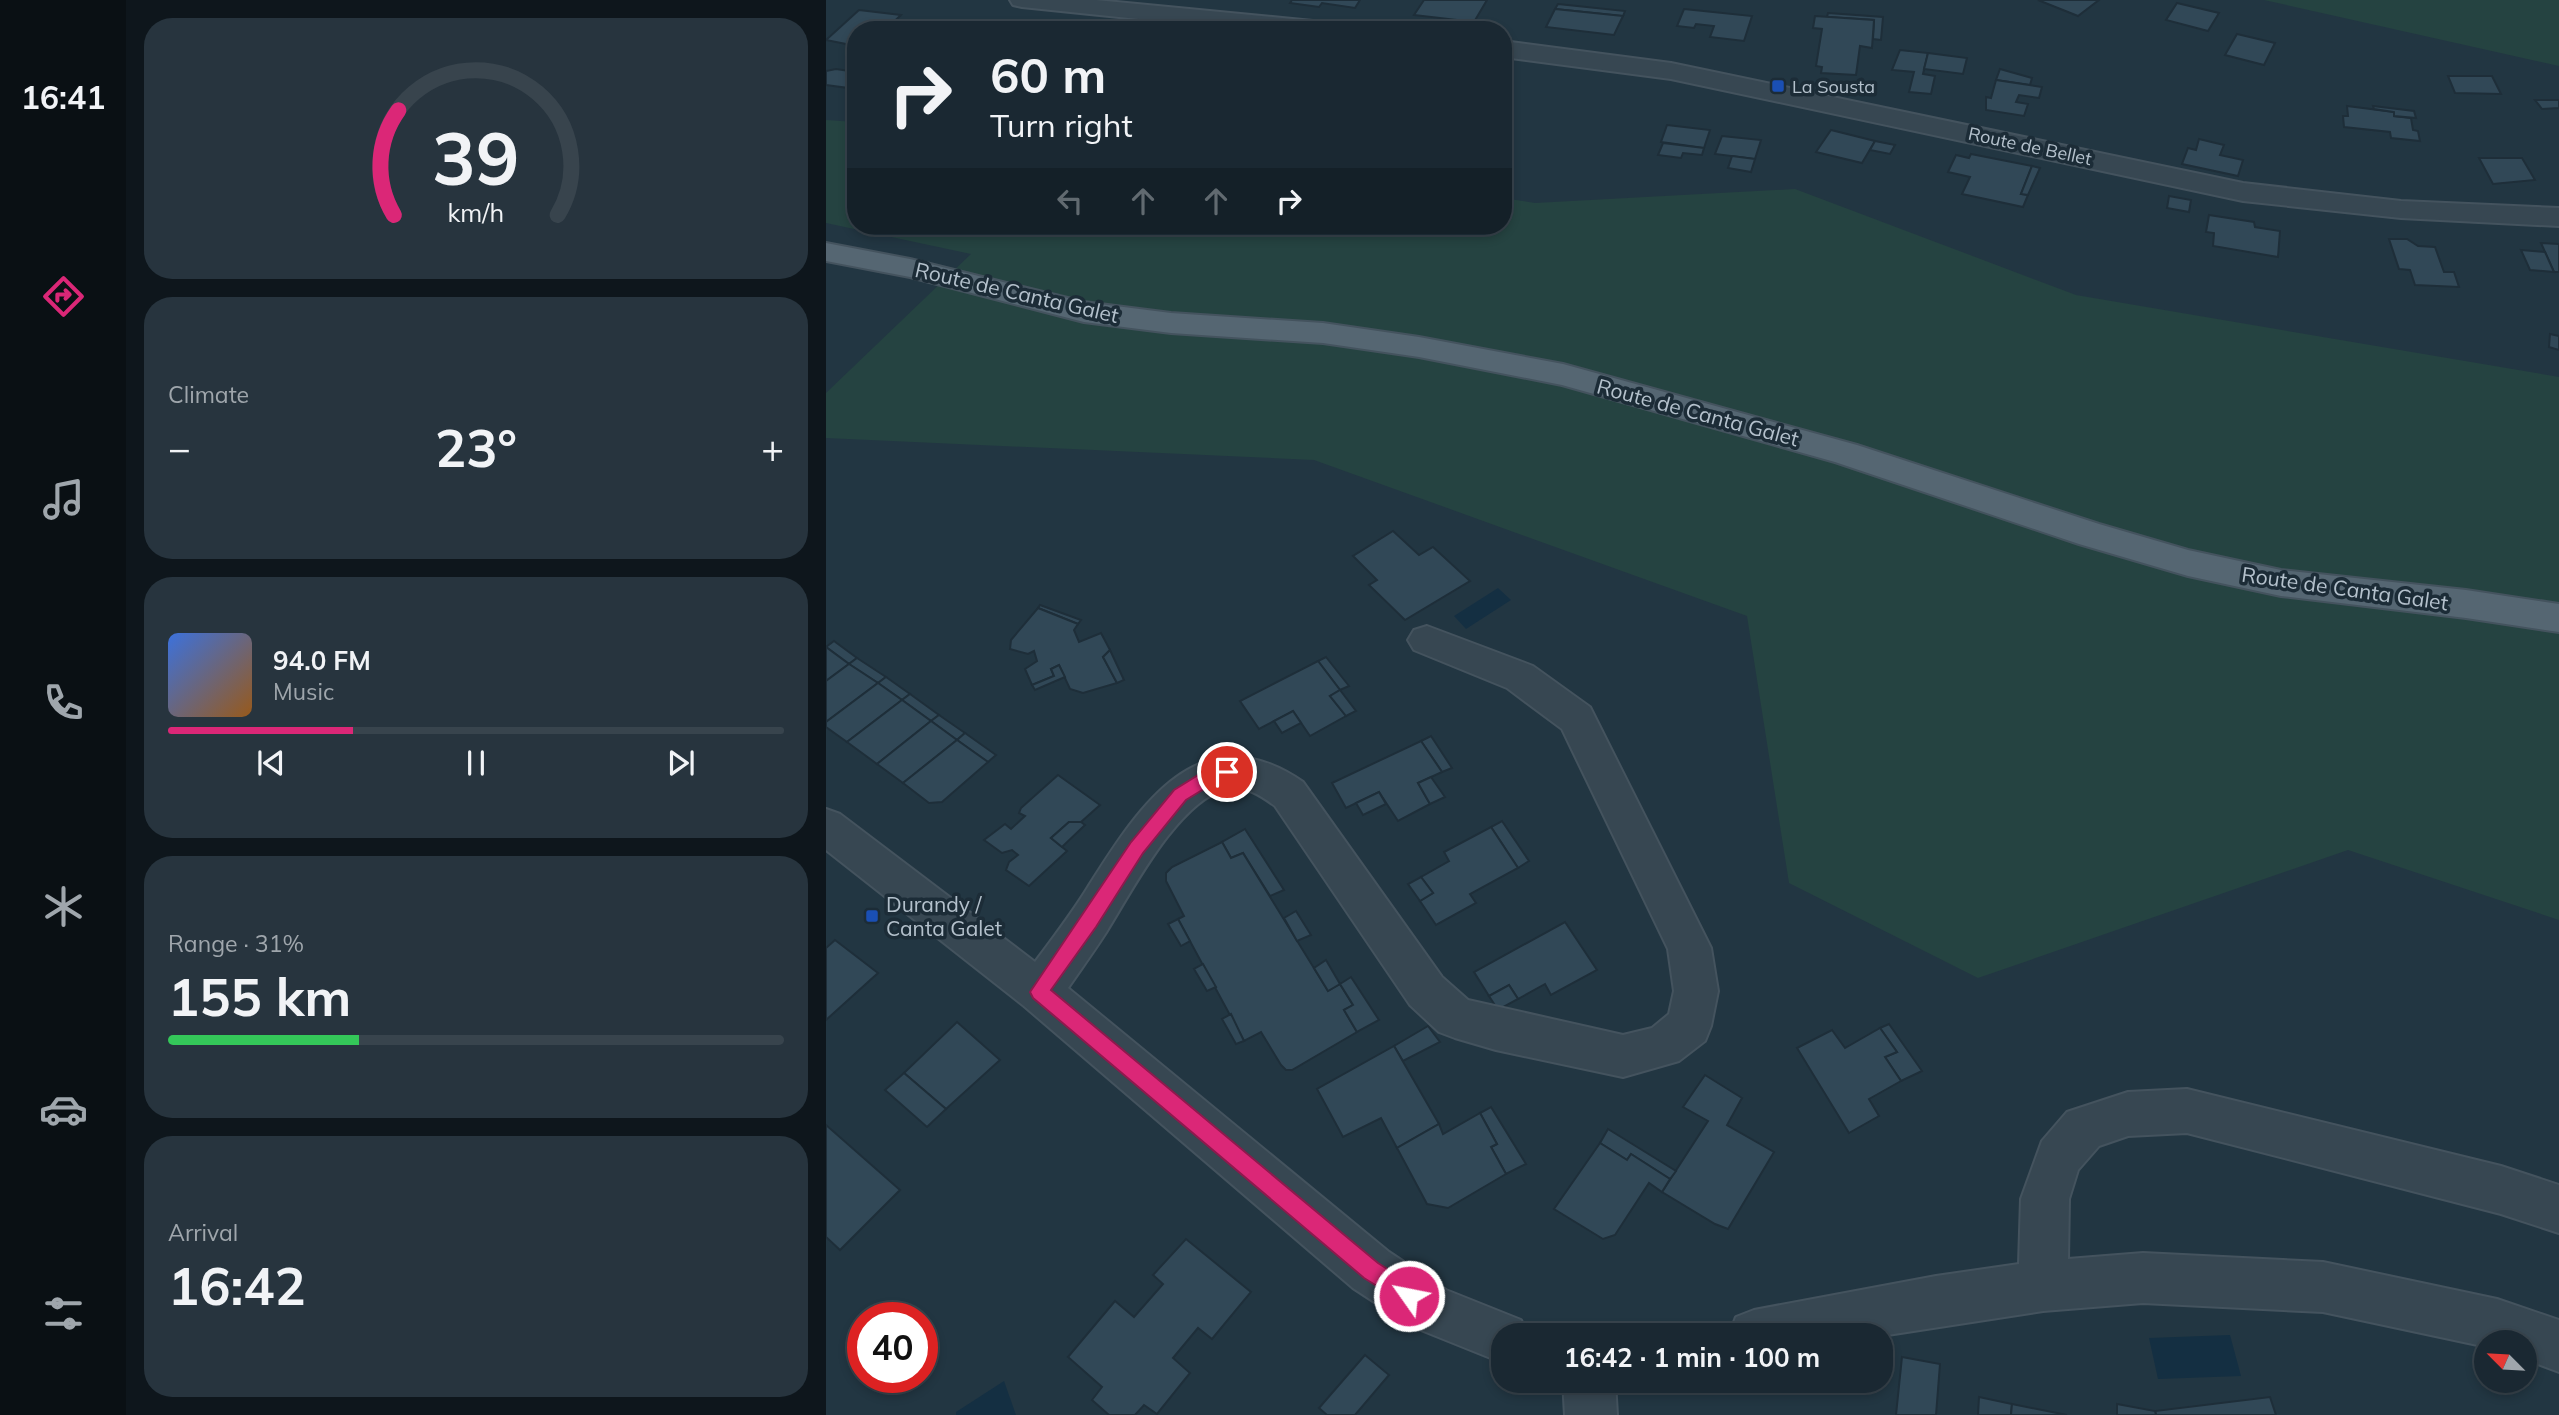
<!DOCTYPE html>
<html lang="en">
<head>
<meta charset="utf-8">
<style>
	body { margin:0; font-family:Mulish,sans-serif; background:#27343e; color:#f1f3f6; height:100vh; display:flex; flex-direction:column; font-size:26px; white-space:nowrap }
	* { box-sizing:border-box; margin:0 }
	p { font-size:23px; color:#9fa6ac }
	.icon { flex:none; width:38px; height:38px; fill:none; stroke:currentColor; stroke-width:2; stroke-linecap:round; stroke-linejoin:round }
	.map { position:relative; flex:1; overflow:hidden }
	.details { display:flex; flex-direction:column; gap:18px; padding:18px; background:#0e161c; width:700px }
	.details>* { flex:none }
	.hud { position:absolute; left:21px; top:21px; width:665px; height:214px; border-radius:28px; box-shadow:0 4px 10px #0003,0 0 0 2px #38444d; background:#1a2832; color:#f1f3f6; overflow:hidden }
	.needle { width:46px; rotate:294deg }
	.buttons { position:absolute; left:1648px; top:1330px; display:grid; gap:14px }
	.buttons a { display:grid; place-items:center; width:63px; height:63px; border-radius:50%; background:#1a2832; box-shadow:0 4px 10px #0003,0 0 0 2px #38444d; font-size:35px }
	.speed { position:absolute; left:21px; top:1302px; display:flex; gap:14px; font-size:35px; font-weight:700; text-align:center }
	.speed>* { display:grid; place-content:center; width:91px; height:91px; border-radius:50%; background:#1a2832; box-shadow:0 4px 10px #0003,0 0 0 2px #38444d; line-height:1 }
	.speed .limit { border:10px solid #d22; background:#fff; color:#111 }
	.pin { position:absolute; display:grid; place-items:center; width:60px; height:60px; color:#fff; margin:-30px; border:4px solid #fff; border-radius:50%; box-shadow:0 2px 7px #0007 }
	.me { position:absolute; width:77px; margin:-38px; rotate:303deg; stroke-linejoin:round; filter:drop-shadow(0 0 5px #0008) }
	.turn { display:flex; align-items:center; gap:24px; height:147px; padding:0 28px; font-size:32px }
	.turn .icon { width:91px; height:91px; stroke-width:2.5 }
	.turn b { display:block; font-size:49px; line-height:60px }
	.lanes { display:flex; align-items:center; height:66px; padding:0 28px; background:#0003; justify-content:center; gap:35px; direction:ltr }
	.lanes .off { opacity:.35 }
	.big { font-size:52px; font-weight:700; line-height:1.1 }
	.details .card { flex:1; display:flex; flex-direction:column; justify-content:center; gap:10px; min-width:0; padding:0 24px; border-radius:28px; background:#27343e }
	.details .dial { align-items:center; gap:0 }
	.dial svg { height:182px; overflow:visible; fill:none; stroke:#38444d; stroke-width:7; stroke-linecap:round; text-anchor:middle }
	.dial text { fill:#f1f3f6; stroke:none }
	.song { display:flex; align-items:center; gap:21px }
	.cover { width:84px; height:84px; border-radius:10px; background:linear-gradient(135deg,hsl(220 70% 55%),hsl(30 70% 35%)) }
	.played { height:7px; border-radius:4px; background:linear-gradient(90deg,#db2777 30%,#38444d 30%) }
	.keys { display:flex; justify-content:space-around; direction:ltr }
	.heat { display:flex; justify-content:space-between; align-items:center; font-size:38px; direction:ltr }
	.charge { height:10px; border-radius:5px; background:linear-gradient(90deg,#34c759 31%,#38444d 0) }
	.trip { position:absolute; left:665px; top:1323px; width:402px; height:70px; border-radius:28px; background:#1a2832; box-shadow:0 4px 10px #0003,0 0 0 2px #38444d; font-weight:700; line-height:70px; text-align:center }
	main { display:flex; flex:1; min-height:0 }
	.dock { display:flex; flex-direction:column; width:126px; justify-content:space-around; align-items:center; background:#0a1014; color:#9fa6ac }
	.dock .icon { width:49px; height:49px }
	.dock .on { color:#db2777 }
	.dock b { font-size:32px; color:#f1f3f6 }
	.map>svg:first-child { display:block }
</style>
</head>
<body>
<main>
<nav class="dock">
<b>16:41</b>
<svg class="icon on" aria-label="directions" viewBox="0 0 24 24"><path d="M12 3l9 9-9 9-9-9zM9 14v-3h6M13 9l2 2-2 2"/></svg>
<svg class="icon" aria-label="music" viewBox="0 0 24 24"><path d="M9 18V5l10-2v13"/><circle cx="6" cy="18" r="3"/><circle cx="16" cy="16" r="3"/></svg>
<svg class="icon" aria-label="phone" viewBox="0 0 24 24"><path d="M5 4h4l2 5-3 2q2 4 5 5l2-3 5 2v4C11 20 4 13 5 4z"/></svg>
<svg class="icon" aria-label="climate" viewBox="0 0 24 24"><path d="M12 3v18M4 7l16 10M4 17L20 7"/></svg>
<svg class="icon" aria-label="car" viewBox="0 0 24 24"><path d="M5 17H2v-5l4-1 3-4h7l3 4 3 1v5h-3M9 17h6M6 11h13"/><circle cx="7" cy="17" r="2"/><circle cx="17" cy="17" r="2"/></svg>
<svg class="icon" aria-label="filters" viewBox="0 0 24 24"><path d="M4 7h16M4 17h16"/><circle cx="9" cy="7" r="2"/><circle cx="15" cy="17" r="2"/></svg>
</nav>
<section class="details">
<div class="card dial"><svg viewBox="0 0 100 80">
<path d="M14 69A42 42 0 1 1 86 69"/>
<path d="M14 69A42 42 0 0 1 16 23" stroke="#db2777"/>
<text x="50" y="56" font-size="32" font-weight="700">39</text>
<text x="50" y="72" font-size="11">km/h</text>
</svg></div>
<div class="card"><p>Climate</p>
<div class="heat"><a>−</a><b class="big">23°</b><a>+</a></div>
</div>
<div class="card">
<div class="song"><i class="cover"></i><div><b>94.0 FM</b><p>Music</p></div></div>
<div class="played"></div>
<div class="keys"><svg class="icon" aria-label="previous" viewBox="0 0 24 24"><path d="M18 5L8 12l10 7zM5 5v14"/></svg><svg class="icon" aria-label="pause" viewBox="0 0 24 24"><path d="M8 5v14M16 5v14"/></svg><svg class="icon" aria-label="next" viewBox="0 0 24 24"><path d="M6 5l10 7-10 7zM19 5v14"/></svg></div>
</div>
<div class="card"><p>Range · 31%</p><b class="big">155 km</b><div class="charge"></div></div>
<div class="card"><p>Arrival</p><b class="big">16:42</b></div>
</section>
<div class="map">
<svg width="1733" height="1415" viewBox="0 0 1733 1415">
	<rect width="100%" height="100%" fill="#223642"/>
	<!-- green -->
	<g fill="#254341">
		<path d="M1438 0H1733V66Z"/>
		<path d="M0 120 30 122V226H677V198L709 203 969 189 1250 295 1733 377V920L1522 850 1152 978 963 883 921 616 488 460 0 438V393L145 254 0 223Z"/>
	</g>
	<!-- water -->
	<g fill="#142f42">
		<path d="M672 588 685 600 640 629 628 616Z"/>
		<path d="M1404 1335 1415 1376 1332 1379 1323 1338Z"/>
		<path d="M178 1381 190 1415H130V1412Z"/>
	</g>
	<!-- building -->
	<g fill="#314857" stroke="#1e2e39" stroke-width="2">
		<path d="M466 0H534L529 8 496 3 493 7 464 3Z"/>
		<path d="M598 0H661L648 22 588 15Z"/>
		<path d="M1212 0H1273L1252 16Z"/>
		<path d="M1351 3 1393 13 1382 31 1340 20Z"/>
		<path d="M732 4 799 11 797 16 729 9Z"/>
		<path d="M729 9 797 16 788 35 720 27Z"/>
		<path d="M858 9 926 16 918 41 884 37 888 26 870 24 868 28 851 26Z"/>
		<path d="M33 10 75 15 59 30H30V46L0 40Z"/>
		<path d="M1002 13 1057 17 1055 40 1047 39 1048 20 1001 17Z"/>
		<path d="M989 16 1048 20 1046 48 1034 46 1030 75 995 73 996 67 990 66 996 29 987 28Z"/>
		<path d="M186 24 227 29 181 30Z"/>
		<path d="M1411 34 1449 43 1438 65 1399 55Z"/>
		<path d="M1074 50 1102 53 1097 74 1109 76 1105 94 1083 92 1088 72 1066 70Z"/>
		<path d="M1102 53 1141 58 1137 74 1098 69Z"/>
		<path d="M10 69 30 72V89L0 85V71Z"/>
		<path d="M1174 69 1206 78 1204 85 1170 80Z"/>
		<path d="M1622 76H1666L1675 94 1629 93Z"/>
		<path d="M1170 80 1216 87 1213 98 1193 95 1190 102 1202 104 1198 116 1160 110V97L1165 98Z"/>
		<path d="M1709 100H1733V108L1716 109Z"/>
		<path d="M1521 106 1568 112V116L1585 118 1587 130 1592 131 1594 141 1565 138 1564 132 1518 127 1517 116H1522Z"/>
		<path d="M1547 106 1588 111 1590 118 1568 116V112L1548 109Z"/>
		<path d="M841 125 884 130 878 148 835 142Z"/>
		<path d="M1005 130 1049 141 1036 163 990 152Z"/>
		<path d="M896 136 935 140 929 159 889 154Z"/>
		<path d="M1373 139 1398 145 1394 155 1417 160 1412 176 1356 164 1362 148 1370 150Z"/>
		<path d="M1049 141 1069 145 1064 154 1044 150Z"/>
		<path d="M837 143 878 148 876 155 857 153 855 158 832 155Z"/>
		<path d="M1145 154 1206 166 1195 194 1202 195 1197 207 1136 194 1144 177 1122 172 1130 155 1143 158Z"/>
		<path d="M906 156 929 159 925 172 902 168Z"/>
		<path d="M1653 158H1696L1709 180 1667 184Z"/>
		<path d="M1206 166 1214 168 1202 195 1195 194Z"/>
		<path d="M1343 196 1365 200 1363 212 1341 208Z"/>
		<path d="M1383 215 1428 222 1429 227 1454 231 1452 257 1387 246 1388 233 1380 232Z"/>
		<path d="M1563 239H1581L1592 246 1609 247 1618 272H1628L1633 287 1589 285 1584 270 1573 269Z"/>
		<path d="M1715 243 1733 244V272H1728Z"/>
		<path d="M1695 250 1719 252 1728 272 1704 270Z"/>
		<path d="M1724 334 1733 336V350L1723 347Z"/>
		<path d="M567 531 593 555 607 547 644 581 579 620 543 585 551 580 527 556Z"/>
		<path d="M214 605 255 620 252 624 212 608Z"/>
		<path d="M212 608 252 624 248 630 253 642 275 633 284 650 277 657 291 683 257 693 244 689 233 665 225 669 228 676 206 685 199 669 211 661 208 651 202 654 184 649 185 640Z"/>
		<path d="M8 641 31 658 23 664 0 647Z"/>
		<path d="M0 647 23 664 0 681Z"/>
		<path d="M284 650 298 680 291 683 277 657Z"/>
		<path d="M500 657 523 686 514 690 492 661Z"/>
		<path d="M31 658 60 677 52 683 23 664Z"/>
		<path d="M492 661 514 690 504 696 520 716 484 736 467 711 433 729 414 701Z"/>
		<path d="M23 664 52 683 0 722V681Z"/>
		<path d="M233 665 239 677 209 690 206 685 228 676 225 669Z"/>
		<path d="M60 677 84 694 76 700 52 683Z"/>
		<path d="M52 683 76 700 21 742 0 727V722Z"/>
		<path d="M514 690 530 711 520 716 504 696Z"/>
		<path d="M84 694 113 715 105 721 76 700Z"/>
		<path d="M76 700 105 721 51 764 21 742Z"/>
		<path d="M467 711 475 723 456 733 448 721Z"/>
		<path d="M113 715 139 733 131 740 105 721Z"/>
		<path d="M105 721 131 740 77 783 51 764Z"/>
		<path d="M139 733 170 755 162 762 131 740Z"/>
		<path d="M605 736 626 768 616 772 595 741Z"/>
		<path d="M131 740 162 762 116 802 103 803 77 783Z"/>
		<path d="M595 741 616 772 592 783 604 804 572 821 553 792 520 808 506 783Z"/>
		<path d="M232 775 274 805 255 822H243L225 838 241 851 203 886 180 870 183 862 192 855 186 850 176 853 158 840 179 824 185 829 199 816 193 813 195 808Z"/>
		<path d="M605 777 619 797 604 804 592 783Z"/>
		<path d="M553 792 560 804 537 815 530 803Z"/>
		<path d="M676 821 703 861 692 868 665 827Z"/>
		<path d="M243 822H255L259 825 236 847 225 838Z"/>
		<path d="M665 827 692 868 644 894 650 903 610 925 594 901 607 893 595 877 623 861 618 852Z"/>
		<path d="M419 829 458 890 444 896 417 853 405 858 396 842Z"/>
		<path d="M396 842 405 858 417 853 502 991 514 984 527 1005 518 1010 531 1032 466 1070H460L455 1065 435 1032 418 1041 352 919 358 916 340 881V873L346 867Z"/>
		<path d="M595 877 607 893 594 901 582 884Z"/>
		<path d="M470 911 485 935 471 941 458 918Z"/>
		<path d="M352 919 364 941 355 946 342 924Z"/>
		<path d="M739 922 771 970 725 995 719 984 692 999 683 985 663 996 648 972Z"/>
		<path d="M9 940 52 973 0 1020V948Z"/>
		<path d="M500 960 514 984 502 991 488 968Z"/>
		<path d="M377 964 390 987 381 991 368 969Z"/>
		<path d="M525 977 553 1020 531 1032 518 1010 527 1005 514 984Z"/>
		<path d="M683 985 692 999 672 1010 663 996Z"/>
		<path d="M405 1014 418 1041 410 1044 396 1019Z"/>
		<path d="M131 1022 174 1060 120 1109 78 1073Z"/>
		<path d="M1063 1024 1096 1071 1075 1081 1059 1057 1071 1052 1054 1028Z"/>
		<path d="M602 1026 614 1042 577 1061 568 1046Z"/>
		<path d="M1054 1028 1071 1052 1059 1057 1075 1081 1043 1099 1053 1116 1023 1133 971 1048 1006 1030 1019 1048Z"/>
		<path d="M568 1046 613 1124 571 1148 555 1118 517 1137 491 1089Z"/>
		<path d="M78 1073 120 1109 101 1127 59 1090Z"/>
		<path d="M879 1075 916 1098 901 1125 948 1152 902 1229 889 1224 836 1192 882 1121 857 1107Z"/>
		<path d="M665 1107 700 1164 680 1174 665 1147 671 1144 654 1113Z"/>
		<path d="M654 1113 671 1144 665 1147 680 1174 622 1208 601 1204 571 1148 613 1124 617 1134Z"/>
		<path d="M0 1125 74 1190 14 1250 0 1237Z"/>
		<path d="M782 1129 850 1171 844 1179 805 1154 801 1160 774 1143Z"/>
		<path d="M774 1143 801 1160 805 1154 844 1179 836 1192 823 1183 789 1235 777 1239 728 1209Z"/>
		<path d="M360 1239 425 1292 386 1339 372 1328 347 1358 364 1373 331 1414 318 1405 309 1415H283L266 1400 276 1387 242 1357 289 1301 308 1317 337 1284 327 1275Z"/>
		<path d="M539 1355 563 1375 529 1415H501L493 1408Z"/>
		<path d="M1076 1357 1114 1364 1110 1415H1070Z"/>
		<path d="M1153 1397 1186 1404 1185 1415H1152Z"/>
		<path d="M1444 1397 1450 1415H1330L1329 1411Z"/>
		<path d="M1186 1404 1241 1415H1185Z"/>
		<path d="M1291 1404 1329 1411 1330 1415H1291Z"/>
	</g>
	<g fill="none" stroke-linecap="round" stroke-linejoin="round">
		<defs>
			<g id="minor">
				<path d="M184 0H270L497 22 506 25 509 30H419L196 7 187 5Z"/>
				<path d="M677 41 845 63 1417 183 1575 201 1733 208V226L1575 218 1417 201 845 79 677 57Z"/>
				<path d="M601 626 707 666 764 707 885 948 892 991 885 1026 879 1041 853 1061 797 1077 670 1050 629 1038 613 1032 584 1005 449 806C434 795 419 785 400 789 352 801 306 891 281 931 269 950 255 969 242 988L563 1252 620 1290 695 1320 701 1335H677V1363L585 1326 527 1288 198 1006 0 850V809L14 814 209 962C227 938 246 913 262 887 312 808 373 710 477 782L616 977 642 1000 797 1035 826 1028 843 1014 848 991 842 949 736 729 681 688 588 650 582 640 588 630Z"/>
				<path d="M1361 1089 1675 1166 1733 1185V1233L1675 1214 1361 1133 1302 1136 1273 1146 1252 1170 1243 1199 1242 1259 1317 1253 1497 1262 1671 1299 1733 1320V1372L1699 1359V1342H1661V1347L1497 1312 1317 1303 1217 1311 1055 1336 903 1335 910 1317 928 1310 1110 1276 1193 1264 1195 1199 1216 1141 1241 1112 1302 1092Z"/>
				<path d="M737 1381H789L791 1415H739Z"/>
			</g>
			<path id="major" d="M0 243 84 259 258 302 345 313 497 323 593 337 737 364 1031 445 1273 524 1362 550 1455 570 1640 590 1733 604V632L1640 618 1455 596 1362 576 1253 544 1009 462 736 385 593 357 497 343 345 333 258 322 84 277 0 261Z"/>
		</defs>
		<!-- minor casing -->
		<use href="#minor" stroke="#44535e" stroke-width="4"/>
		<!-- major casing -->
		<use href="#major" stroke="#44535e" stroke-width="4"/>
		<!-- minor -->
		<use href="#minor" fill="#374752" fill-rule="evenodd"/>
		<!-- major -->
		<use href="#major" fill="#556672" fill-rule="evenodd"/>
	</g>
	<!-- route -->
	<path fill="#db2777" stroke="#8e194d" stroke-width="2" d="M401 765 407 767 409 772 407 777 388 783 360 800 317 853 270 927 225 990 552 1263 591 1288 594 1296 591 1303 583 1306 538 1278 207 998 204 992 305 842 348 790 377 772Z"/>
	<!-- markers -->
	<g fill="#1a4fb4" stroke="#1c2c37" stroke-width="2.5">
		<rect x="945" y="79" width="14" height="14" rx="3.5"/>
		<rect x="39" y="909" width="14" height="14" rx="3.5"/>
	</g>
	<g text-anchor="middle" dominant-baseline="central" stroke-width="7" stroke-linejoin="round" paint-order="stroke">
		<!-- far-poi labels -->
		<g font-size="18" fill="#b4c1cc" stroke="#1c2c37" text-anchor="start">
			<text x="966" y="86">La Sousta</text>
		</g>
		<!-- far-street labels -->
		<g font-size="18" fill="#b4c1cc" stroke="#1c2c37">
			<text transform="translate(1204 146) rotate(12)">Route de Bellet</text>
		</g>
		<!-- street labels -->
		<g font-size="21" fill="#b4c1cc" stroke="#1c2c37">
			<text transform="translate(191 292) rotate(13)">Route de Canta Galet</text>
			<text transform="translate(872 412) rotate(15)">Route de Canta Galet</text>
			<text transform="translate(1519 588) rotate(8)">Route de Canta Galet</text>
		</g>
		<!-- poi labels -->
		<g font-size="21" fill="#b4c1cc" stroke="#1c2c37" text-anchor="start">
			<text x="60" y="904">Durandy /<tspan x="60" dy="24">Canta Galet</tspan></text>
		</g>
	</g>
</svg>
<div class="buttons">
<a><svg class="needle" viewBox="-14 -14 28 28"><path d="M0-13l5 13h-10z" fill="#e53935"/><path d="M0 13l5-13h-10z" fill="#9fa6ac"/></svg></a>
</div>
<div class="speed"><div class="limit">40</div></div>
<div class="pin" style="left:401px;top:772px;background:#d93025"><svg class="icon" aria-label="arrive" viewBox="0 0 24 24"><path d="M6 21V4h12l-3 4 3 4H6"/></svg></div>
<svg class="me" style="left:583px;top:1296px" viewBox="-20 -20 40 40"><circle r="17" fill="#db2777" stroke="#fff" stroke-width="3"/><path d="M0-11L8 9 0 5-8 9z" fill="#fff"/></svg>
<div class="trip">16:42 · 1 min · 100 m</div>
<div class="hud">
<div class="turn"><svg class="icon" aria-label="right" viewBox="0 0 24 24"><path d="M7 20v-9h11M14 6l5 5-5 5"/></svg><div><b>60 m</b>Turn right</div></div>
<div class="lanes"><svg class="icon off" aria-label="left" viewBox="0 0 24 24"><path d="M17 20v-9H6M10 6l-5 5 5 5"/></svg><svg class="icon off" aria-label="ahead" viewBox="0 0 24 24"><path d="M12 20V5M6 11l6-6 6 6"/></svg><svg class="icon off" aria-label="ahead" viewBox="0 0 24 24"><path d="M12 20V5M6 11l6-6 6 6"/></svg><svg class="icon" aria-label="right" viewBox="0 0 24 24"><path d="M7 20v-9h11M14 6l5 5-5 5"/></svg></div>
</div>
</div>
</main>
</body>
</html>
